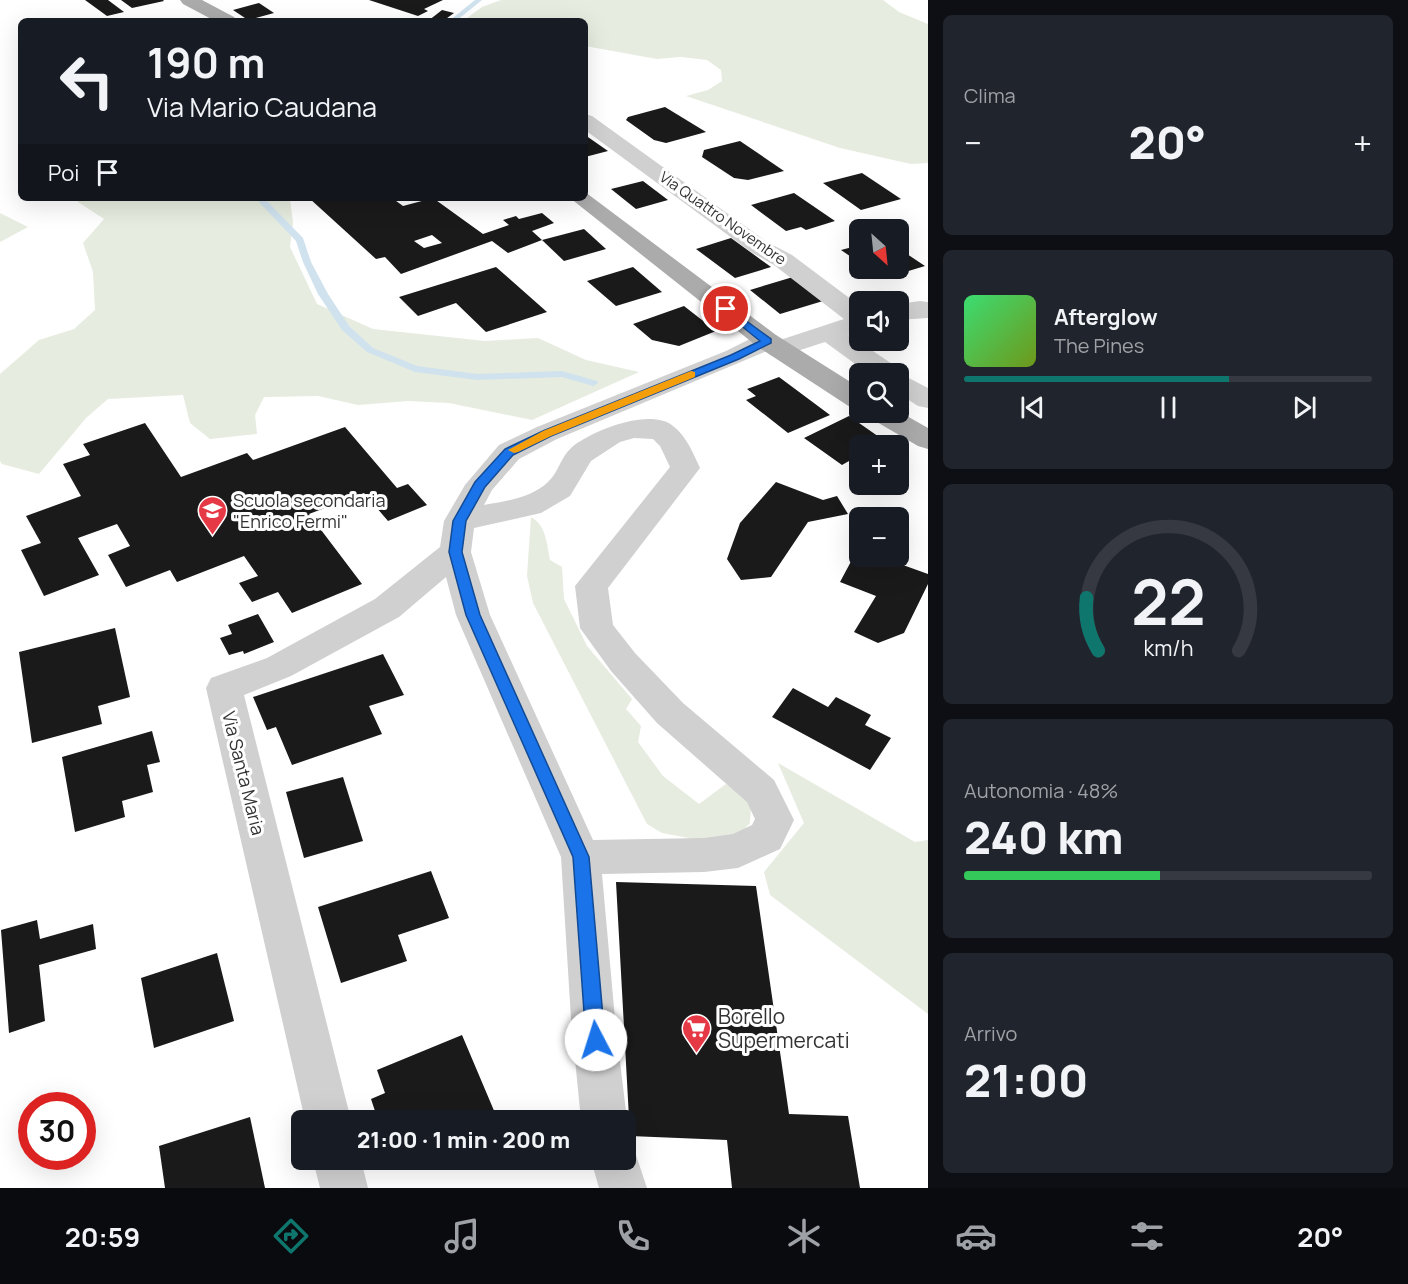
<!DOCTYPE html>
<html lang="it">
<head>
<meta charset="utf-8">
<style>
	body { margin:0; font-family:Manrope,sans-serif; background:#20242c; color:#f1f3f6; height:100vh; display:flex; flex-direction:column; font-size:22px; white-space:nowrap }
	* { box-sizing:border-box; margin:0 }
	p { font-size:20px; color:#9ea1a6 }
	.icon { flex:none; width:33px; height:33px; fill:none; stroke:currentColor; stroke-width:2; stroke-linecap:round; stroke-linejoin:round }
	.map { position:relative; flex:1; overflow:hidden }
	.side { display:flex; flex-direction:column; gap:15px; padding:15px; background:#0d0f14; width:480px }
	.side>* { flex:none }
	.banner { position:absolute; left:18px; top:18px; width:570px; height:183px; border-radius:9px; box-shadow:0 6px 24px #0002; background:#171b24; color:#f1f3f6; overflow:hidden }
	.needle { width:39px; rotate:153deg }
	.tools { position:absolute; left:849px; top:219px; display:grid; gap:12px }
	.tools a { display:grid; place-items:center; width:60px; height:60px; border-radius:9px; background:#171b24; box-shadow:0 6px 24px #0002; font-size:30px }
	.speed { position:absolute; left:18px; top:1092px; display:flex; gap:12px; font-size:30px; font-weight:700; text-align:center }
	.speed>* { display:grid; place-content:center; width:78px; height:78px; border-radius:50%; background:#171b24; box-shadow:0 6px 24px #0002; line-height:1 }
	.speed .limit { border:9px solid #d22; background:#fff; color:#111 }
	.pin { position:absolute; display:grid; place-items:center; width:51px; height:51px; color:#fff; margin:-26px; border:3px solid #fff; border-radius:50%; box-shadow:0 2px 6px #0007 }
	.me { position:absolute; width:66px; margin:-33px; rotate:355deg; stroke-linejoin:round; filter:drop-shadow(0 0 4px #0008) }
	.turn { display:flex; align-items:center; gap:21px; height:126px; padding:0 30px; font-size:27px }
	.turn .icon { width:78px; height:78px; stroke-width:2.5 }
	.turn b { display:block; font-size:42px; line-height:51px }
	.then { display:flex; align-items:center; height:57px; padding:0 30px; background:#0003; gap:12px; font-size:22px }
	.big { font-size:45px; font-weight:800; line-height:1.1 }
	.side .widget { flex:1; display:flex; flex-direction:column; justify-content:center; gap:9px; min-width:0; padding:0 21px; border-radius:9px; background:#20242c }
	.side .dial { align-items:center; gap:0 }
	.dial svg { height:156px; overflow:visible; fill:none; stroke:#363941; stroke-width:7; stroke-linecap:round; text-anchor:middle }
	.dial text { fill:#f1f3f6; stroke:none }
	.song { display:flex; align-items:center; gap:18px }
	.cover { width:72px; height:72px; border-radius:9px; background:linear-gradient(135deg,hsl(140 70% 55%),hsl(80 70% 35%)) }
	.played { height:6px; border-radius:3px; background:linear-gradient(90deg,#0f766e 65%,#363941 65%) }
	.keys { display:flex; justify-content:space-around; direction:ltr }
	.heat { display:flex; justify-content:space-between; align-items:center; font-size:33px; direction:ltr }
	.charge { height:9px; border-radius:4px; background:linear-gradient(90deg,#34c759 48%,#363941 0) }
	.trip { position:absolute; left:291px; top:1110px; width:345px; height:60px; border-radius:9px; background:#171b24; box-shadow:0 6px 24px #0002; font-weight:800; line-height:60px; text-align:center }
	.tabs { display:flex; height:96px; justify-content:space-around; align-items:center; background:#090b0e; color:#9ea1a6 }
	.tabs .icon { width:42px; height:42px }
	.tabs .current { color:#0f766e }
	.tabs b { font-size:27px; color:#f1f3f6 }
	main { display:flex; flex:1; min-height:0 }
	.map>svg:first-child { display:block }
</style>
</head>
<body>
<main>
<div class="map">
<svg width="928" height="1188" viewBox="0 0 928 1188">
	<rect width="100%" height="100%" fill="#fff"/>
	<!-- green -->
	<g fill="#e6ecdf">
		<path d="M501 0H883L899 12 928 24V163L911 164 840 148 686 96 708 90 722 81 721 70 707 60 681 57 657 59 585 46V21H463L482 7Z"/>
		<path d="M78 198H290L293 223 290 247 317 304 373 329 485 341 538 338 586 360 639 372 532 420 449 403 408 401 358 405 318 396 264 397 255 415 257 434 210 439 190 423 183 395 108 399 86 418 39 474 2 464 0 461V374L39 340 74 329 95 310 93 272 83 243 104 219 78 202Z"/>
		<path d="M0 213 28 227 0 242Z"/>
		<path d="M531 517C546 525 547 544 550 560L562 567 564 599 587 646 632 699 626 709 641 726 638 742 663 776 699 804 726 784 741 793 751 807 750 823 738 836 720 844 662 833 647 824 533 603 527 576Z"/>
		<path d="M778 763 915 842 928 840V1014L770 895 764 872 804 823Z"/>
	</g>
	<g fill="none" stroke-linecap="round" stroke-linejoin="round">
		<!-- stream -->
		<g fill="#cfe2ee" fill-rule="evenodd">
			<path d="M475 0H482L456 21H449Z"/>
			<path d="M255 198H264L303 238 311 262 328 294 349 326 373 348 417 366 477 374 562 371 597 381 598 383 593 386 562 377 477 380 415 372 367 352 342 330 318 294 303 262 296 241Z"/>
		</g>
	</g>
	<!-- building -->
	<g fill="#1a1a1a" fill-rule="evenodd">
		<path d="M85 0H108L124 12 107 16Z"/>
		<path d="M121 0H163L164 1 132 8Z"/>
		<path d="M369 0H443L424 9 428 11 418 16Z"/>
		<path d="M259 3 274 13 248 20 233 10Z"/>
		<path d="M442 10 454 13 443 21H428Z"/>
		<path d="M665 107 706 132 666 143 654 140 626 120 628 117Z"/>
		<path d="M585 135 608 151 585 157Z"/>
		<path d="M740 141 784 171 748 180 734 178 702 157 704 150Z"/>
		<path d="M862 173 901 199 861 210 823 183Z"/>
		<path d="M643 181 668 200 636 209 611 189Z"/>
		<path d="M794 193 835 221 806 230 801 227 786 231 751 205Z"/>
		<path d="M309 198H392L403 206 433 198 483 234 509 225 503 220 516 216 519 219 542 213 554 223 532 231 542 240 508 253 492 241 401 274 385 257 376 259ZM432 235 442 243 424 248 414 241Z"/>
		<path d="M584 229 606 249 564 261 542 240Z"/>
		<path d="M731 238 771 267 735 278 696 249Z"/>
		<path d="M860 245V263L841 250Z"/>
		<path d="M898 248 925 266 882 279 867 268H898Z"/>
		<path d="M496 267 547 312 486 332 456 303 418 316 399 297Z"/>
		<path d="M633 267 662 292 616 306 587 281Z"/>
		<path d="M793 277 823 301 780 314 750 290Z"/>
		<path d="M684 306 716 331 679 346 652 340 633 324Z"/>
		<path d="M779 377 830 415 788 433 746 400 756 396 747 389Z"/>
		<path d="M849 416 892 446H860V468L849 461 842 465 804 438Z"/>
		<path d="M145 423 181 477 247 453 253 460 345 427 397 488 408 484 427 505 388 521 364 493 309 514 362 584 292 613 278 592 252 602 239 583 258 576 244 556 177 582 170 570 126 587 108 555 130 546 117 524 78 538 99 575 44 596 21 550 41 543 26 516 81 496 63 464 90 455 83 444Z"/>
		<path d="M776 482 823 500 837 496 848 514 808 522 771 577 741 580 727 559 740 523Z"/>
		<path d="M855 554 887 566 889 560 928 574V584L904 633 878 643 854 632 876 596 840 582Z"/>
		<path d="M258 614 274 642 244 654 243 651 229 655 220 638 232 634 228 625Z"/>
		<path d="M115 628 130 697 98 706 102 724 32 743 19 652Z"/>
		<path d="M383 654 404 695 369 706 382 734 292 765 276 727 267 730 253 697Z"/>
		<path d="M793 688 828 707 836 697 871 715 865 725 891 738 870 770 772 717Z"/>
		<path d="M152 731 160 762 147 765 153 792 122 801 125 817 75 832 62 757Z"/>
		<path d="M343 777 363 841 304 858 286 792Z"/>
		<path d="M431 871 449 918 398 935 407 961 341 983 318 907Z"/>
		<path d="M616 882 756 886 789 1114 848 1116 860 1188H732L727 1140 630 1136Z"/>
		<path d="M37 920 40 939 93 924 96 949 39 965 45 1021 9 1033 1 930Z"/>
		<path d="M217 953 234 1021 154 1048 141 978Z"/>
		<path d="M462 1035 495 1113 478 1120H378L371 1099 385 1093 377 1070Z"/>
		<path d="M250 1117 265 1188H165L159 1146Z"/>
	</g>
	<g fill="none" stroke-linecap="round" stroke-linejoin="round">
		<!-- minor -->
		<g fill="#d0d0d0" fill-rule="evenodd">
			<path d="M585 114 592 116 767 242 792 255 860 306V331L848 334 898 368 901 374 928 388V408L918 406 898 393V374H869L825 342 779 357 770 355 767 351 557 439 519 459 492 490 484 505C506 501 531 498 548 482 558 473 561 457 571 448 590 431 651 407 673 426 687 437 693 453 700 468L608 588 613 625 635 653 683 703 774 780 794 820 780 849 738 868 704 872 602 874 615 1019 627 1120 626 1125V1120H581L571 1019 561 857 456 615 446 577 399 617 291 676 244 695 351 1120H305L206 688 211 678 267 658 375 599 440 547 444 521 465 485 499 445 537 427 726 351 758 335 767 333 776 335 780 340 844 319 774 265 751 252 585 130ZM634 438 653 439 660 446 670 467 575 586 580 628 611 671 657 723 747 802 755 819 752 825 733 834 704 838 593 840 490 615 471 552 474 528 541 513 570 496 591 461 620 442Z"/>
			<path d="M920 301 928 302V318L898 320V304Z"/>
			<path d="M626 1140 632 1143 647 1188H599L591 1160H626Z"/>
			<path d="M313 1160H361L368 1188H320Z"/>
		</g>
		<!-- major -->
		<g fill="#ababab" fill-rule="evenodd">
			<path d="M180 0H202L234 17 237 21H215L183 4Z"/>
			<path d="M585 192 776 335 860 388V409L850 407 758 347 570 198H585Z"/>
			<path d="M898 411 928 428V449L918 446 870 418 866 412Z"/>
		</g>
	</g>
	<!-- route -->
	<path fill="#1a73e8" stroke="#114b97" stroke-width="1.5" d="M726 306 771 339V343L739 359 551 436 513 455 485 487 466 521 462 552 480 615 589 857 605 1040 602 1046 596 1049 589 1046 586 1040 573 857 466 615 449 552 453 521 475 482 505 449 543 431 731 355 760 341 723 311 721 309Z"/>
	<!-- slow -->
	<path fill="#f59e0b" d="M691 371 695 372V377L551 436 518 452 514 453 508 450 543 431Z"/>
	<!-- icons -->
	<defs>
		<symbol id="school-pin" viewBox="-11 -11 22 30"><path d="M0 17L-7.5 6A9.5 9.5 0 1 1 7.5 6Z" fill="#e63946" stroke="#fff"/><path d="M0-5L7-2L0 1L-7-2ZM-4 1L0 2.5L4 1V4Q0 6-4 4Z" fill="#fff"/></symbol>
		<symbol id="supermarket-pin" viewBox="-11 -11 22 30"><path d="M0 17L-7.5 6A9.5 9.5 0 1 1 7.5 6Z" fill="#e63946" stroke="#fff"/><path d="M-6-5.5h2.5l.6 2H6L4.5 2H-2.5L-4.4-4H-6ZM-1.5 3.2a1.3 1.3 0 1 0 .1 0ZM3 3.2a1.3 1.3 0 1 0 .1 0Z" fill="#fff"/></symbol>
	</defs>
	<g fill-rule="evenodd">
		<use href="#school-pin" x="196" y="494" width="33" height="45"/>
		<use href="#supermarket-pin" x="680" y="1012" width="33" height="45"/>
	</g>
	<g text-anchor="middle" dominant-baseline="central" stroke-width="6" stroke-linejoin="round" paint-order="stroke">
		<!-- far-street labels -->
		<g font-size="15" fill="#333" stroke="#fff">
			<text transform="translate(723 218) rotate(35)">Via Quattro Novembre</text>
		</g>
		<!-- poi labels -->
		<g font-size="18" fill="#333" stroke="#fff" text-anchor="start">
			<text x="233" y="500">Scuola secondaria<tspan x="233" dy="21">"Enrico Fermi"</tspan></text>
		</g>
		<!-- street labels -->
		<g font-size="18" fill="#333" stroke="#fff">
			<text transform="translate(244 773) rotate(76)">Via Santa Maria</text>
		</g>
		<!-- near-poi labels -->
		<g font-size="21" fill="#333" stroke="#fff" text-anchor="start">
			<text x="718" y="1016">Borello<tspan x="718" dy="24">Supermercati</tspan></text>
		</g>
	</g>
</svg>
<div class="tools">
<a><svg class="needle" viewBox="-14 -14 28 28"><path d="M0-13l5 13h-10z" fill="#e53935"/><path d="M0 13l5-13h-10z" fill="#9ea1a6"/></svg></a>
<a><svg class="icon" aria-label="sound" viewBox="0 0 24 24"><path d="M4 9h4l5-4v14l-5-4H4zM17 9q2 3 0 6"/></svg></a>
<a><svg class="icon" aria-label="search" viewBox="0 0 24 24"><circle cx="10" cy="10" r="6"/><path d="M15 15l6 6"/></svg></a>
<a>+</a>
<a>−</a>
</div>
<div class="speed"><div class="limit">30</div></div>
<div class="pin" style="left:726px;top:309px;background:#d93025"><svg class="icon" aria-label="arrive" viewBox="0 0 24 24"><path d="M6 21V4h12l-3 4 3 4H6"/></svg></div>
<svg class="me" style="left:596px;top:1040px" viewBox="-20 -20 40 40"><circle r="19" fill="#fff"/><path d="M0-13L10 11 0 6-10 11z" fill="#1a73e8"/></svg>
<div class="trip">21:00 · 1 min · 200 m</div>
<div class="banner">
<div class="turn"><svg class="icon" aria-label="left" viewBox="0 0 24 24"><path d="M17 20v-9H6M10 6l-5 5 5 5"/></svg><div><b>190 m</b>Via Mario Caudana</div></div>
<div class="then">Poi<svg class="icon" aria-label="arrive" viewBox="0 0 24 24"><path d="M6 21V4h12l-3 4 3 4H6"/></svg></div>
</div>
</div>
<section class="side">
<div class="widget"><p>Clima</p>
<div class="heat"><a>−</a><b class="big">20°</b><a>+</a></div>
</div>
<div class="widget">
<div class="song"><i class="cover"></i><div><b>Afterglow</b><p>The Pines</p></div></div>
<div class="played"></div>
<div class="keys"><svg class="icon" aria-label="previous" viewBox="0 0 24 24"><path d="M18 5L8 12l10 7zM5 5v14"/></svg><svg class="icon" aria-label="pause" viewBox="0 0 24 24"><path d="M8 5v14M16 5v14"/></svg><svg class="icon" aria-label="next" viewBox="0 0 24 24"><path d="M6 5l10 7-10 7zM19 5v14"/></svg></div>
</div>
<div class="widget dial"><svg viewBox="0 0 100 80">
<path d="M14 69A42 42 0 1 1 86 69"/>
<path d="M14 69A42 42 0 0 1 8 42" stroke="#0f766e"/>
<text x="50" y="56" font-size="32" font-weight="700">22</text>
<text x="50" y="72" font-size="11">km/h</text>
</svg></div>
<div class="widget"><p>Autonomia · 48%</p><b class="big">240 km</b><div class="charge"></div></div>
<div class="widget"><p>Arrivo</p><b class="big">21:00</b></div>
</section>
</main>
<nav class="tabs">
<b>20:59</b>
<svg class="icon current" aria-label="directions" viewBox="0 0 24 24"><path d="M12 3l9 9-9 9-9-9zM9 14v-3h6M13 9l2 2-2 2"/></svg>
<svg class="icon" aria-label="music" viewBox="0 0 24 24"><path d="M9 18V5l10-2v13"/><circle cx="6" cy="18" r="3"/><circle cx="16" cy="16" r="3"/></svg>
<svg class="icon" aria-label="phone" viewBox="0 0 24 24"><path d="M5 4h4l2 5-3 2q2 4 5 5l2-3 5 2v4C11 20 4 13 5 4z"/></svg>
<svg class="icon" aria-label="climate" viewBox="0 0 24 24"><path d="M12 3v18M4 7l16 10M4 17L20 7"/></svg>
<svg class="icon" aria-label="car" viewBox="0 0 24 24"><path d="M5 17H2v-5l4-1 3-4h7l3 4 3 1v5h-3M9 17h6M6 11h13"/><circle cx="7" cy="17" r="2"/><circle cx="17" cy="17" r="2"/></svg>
<svg class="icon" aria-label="filters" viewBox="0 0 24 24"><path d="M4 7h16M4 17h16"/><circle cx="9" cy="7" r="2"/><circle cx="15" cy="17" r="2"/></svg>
<b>20°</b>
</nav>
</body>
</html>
